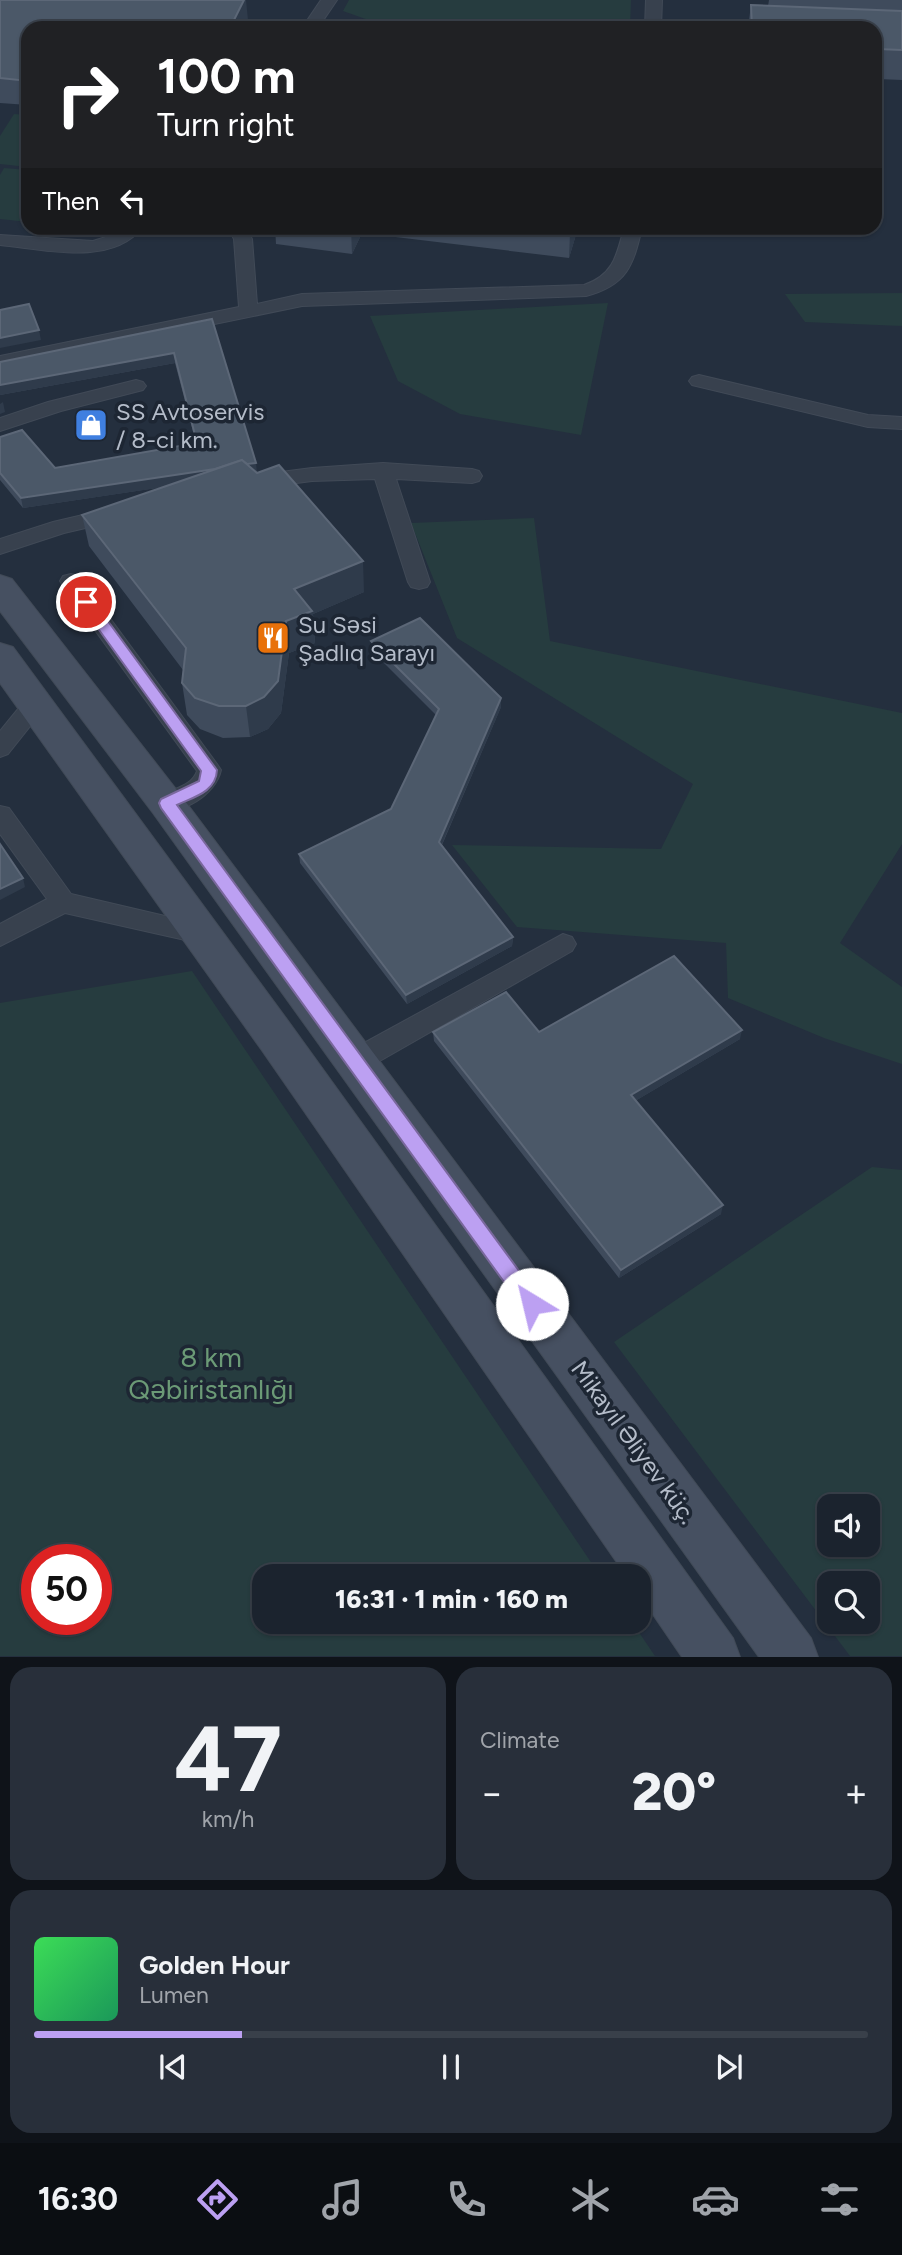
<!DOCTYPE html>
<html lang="en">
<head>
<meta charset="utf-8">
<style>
	body { margin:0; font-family:Figtree,sans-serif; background:#282f3a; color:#f1f3f6; height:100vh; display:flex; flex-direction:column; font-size:26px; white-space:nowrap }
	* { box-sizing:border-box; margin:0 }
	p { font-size:23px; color:#a0a4aa }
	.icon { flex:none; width:38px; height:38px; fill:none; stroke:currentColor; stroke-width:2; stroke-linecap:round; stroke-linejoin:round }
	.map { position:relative; height:1657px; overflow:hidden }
	.sheet { display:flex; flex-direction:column; gap:10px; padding:10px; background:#0f1319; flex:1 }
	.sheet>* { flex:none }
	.guide { position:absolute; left:21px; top:21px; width:861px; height:214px; border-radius:21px; box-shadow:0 2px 5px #0004,0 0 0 2px #39404a; background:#202124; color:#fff; overflow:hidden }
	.fabs { position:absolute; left:817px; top:1494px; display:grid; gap:14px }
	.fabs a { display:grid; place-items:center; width:63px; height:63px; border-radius:14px; background:#1b232e; box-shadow:0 2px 5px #0004,0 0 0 2px #39404a; font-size:35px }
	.speed { position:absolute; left:21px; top:1544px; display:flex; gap:14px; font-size:35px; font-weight:700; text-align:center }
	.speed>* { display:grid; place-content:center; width:91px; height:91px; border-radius:50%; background:#1b232e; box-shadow:0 2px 5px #0004,0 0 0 2px #39404a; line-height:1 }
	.speed .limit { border:10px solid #d22; background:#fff; color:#111 }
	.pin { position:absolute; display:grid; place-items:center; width:60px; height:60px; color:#fff; margin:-30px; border:4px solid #fff; border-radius:50%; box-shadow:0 2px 7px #0007 }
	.me { position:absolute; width:77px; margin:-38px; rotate:324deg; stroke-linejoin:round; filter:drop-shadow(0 0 5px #0008) }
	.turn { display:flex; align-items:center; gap:24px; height:147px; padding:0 21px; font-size:32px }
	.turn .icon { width:91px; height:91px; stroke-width:2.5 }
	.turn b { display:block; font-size:49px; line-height:60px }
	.then { display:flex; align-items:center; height:66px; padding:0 21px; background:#0003; gap:14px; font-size:26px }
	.big { font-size:52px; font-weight:800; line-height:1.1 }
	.sheet .widget { flex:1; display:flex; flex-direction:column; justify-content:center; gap:10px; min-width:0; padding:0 24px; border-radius:21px; background:#282f3a }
	.sheet .dial { align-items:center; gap:0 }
	.dial b { font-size:91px; line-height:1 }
	.song { display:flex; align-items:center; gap:21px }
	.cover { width:84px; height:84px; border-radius:10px; background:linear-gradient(135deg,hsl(130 70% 55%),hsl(150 70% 35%)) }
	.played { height:7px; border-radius:4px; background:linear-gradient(90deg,#bca0f2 25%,#39404a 25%) }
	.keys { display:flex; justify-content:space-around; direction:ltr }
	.heat { display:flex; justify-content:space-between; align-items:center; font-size:38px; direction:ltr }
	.sheet .tiles { flex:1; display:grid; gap:10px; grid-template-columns:1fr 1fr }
	.widget:last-child { grid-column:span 2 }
	.trip { position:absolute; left:252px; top:1564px; width:399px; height:70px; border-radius:21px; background:#1b232e; box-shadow:0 2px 5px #0004,0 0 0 2px #39404a; font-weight:800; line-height:70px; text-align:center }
	.menu { display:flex; height:112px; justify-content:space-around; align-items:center; background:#0b0e12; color:#a0a4aa }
	.menu .icon { width:49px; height:49px }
	.menu .active { color:#bca0f2 }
	.menu b { font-size:32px; color:#f1f3f6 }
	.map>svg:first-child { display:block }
</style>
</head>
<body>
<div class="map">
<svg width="902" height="1657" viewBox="0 0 902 1657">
	<rect width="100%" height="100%" fill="#242f3e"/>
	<!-- green -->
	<g fill="#263c3f" fill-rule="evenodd">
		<path d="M349 0H631L630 28H391L343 11Z"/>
		<path d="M14 114 28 115V167L0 164V136Z"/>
		<path d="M4 168 28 170V222L0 219V175Z"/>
		<path d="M902 293V326L805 322 785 294Z"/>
		<path d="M608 303 581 435 460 414 398 381 370 316Z"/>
		<path d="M534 518 550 641 902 713V844L840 943 902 987V1064L824 1038 728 998 726 943 517 927 452 845 661 849 693 784 457 638 411 523Z"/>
		<path d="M192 971 601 1577H264V1622H632L655 1656H0V1003ZM37 1559H96V1619H37Z"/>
		<path d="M872 1167 902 1170V1656H850L614 1342ZM830 1507H868V1545H830ZM830 1584H868V1622H830Z"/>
	</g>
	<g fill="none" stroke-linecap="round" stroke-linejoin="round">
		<defs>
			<g id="service">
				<path d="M321 0H337L318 28H302Z"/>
				<path d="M646 0H662L661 28H645Z"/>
				<path d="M122 228H142C111 267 42 249 0 245V235L93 241 109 236Z"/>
				<path d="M228 228H246L252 239 257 304 302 294 584 285C614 275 617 254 624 228H642C633 266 627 285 586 296L302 306 0 368V356L239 307 234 239Z"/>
				<path d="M699 375 868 415 902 417V429L868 427 692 385 689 381 692 377Z"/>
				<path d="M136 380 143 382 146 386 143 390 61 411 0 431V418L48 402Z"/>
				<path d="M383 463 472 469 479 471 482 476 479 481 472 483 396 479 430 582 427 587 419 589 411 587 408 582 375 479 312 481 258 488 251 486 248 481 251 476 312 468Z"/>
				<path d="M117 507 124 509 128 514 124 519 64 533 0 554V539L53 522Z"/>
				<path d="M71 574 79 576 217 764 221 770C216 794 181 817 157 809L154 803C163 787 190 791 197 771L63 586 60 581 63 576Z"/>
				<path d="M35 696 43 698 47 704 43 710 8 754 0 757V731L27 698Z"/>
				<path d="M0 806 9 808 71 894 212 927 216 934 212 941 203 944 65 913 0 946V924L47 899 0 834Z"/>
				<path d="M563 934 572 937 576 944 572 951 364 1070 354 1073 344 1070 340 1062 344 1054Z"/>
			</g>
			<g id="secondary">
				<path d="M0 575 12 579 179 793 811 1638 818 1657H759L153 813 0 611Z"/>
				<path d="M0 643 13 647 291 1025 733 1638 740 1657H682L639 1594V1577H627L261 1049 0 683Z"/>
			</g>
		</defs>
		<!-- service casing -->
		<use href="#service" stroke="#414a57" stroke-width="2"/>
		<!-- secondary casing -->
		<use href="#secondary" stroke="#414a57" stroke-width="2"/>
		<!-- service -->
		<use href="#service" fill="#38414e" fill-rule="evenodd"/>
		<!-- secondary -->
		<use href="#secondary" fill="#465061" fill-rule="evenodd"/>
	</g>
	<!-- wall -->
	<g fill="#3f4b5c">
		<path d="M0 0 248 20 28 28V105L0 103Z"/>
		<path d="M769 0H902V80L878 79 875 98V28H748L751 5 768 6Z"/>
		<path d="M275 228H578L569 258 362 233 352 254 276 244Z"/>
		<path d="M212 319 257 473 364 592 313 614 315 643 289 653 281 713 268 729 250 737 223 738 200 729 187 715 182 683 183 670 89 546 82 515 163 487 23 508 0 480V437L55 468 196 443 175 363 0 395V362Z"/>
		<path d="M371 641 501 698V707L442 845 513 937 512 946 407 1004 300 863 299 854 391 809 436 715 371 650Z"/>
		<path d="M433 1032 740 1039 635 1101 721 1214 619 1278 434 1041Z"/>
	</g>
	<!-- shaded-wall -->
	<g fill="#2f3b4b">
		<path d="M244 0H246L248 20 244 28H230Z"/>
		<path d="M351 228H361L362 233 352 254Z"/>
		<path d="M572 228H578L569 258 570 233Z"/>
		<path d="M39 330 41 340 0 348V338Z"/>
		<path d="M174 353 175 363 0 395V385Z"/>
		<path d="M3 402 5 412 0 414V404Z"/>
		<path d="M256 463 257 473 23 508 21 498Z"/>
		<path d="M363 561 364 592 313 614 315 643 289 653 281 713 268 729 250 737 246 706 286 621 294 589Z"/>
		<path d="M501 698V707L439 851V842Z"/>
		<path d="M23 878 25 887 0 900V889Z"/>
		<path d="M513 937 512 946 407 1004 406 995Z"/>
		<path d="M742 1030 740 1039 630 1104 631 1095Z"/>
		<path d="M723 1205 721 1214 619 1278 621 1270Z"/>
	</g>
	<!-- building -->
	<g fill="#4b5868" stroke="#5c6777" stroke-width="2">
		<path d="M0 0H244L230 28H28V81L0 78Z"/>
		<path d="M751 5 902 11V50L878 49 880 69H875V28H752Z"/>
		<path d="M526 228H572L570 233Z"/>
		<path d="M29 304 39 330 0 338V310Z"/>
		<path d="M212 319 256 463 247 464 242 460 215 469 21 498 0 473V437L22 430 55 468 197 443 174 353 0 385V362Z"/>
		<path d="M242 460 257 473 279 465 363 561 294 589 312 611 286 621 278 681 264 697 246 706H219L195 698 182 683 186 648 82 515Z"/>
		<path d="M420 618 501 698 439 842 513 937 406 995 299 854 391 809 439 709 371 641Z"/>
		<path d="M0 844 23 878 0 889Z"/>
		<path d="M674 956 742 1030 631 1095 723 1205 621 1270 433 1032 506 992 539 1032Z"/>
	</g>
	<!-- route -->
	<path fill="#bca0f2" stroke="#7a689d" stroke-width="2" d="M86 597 91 598 217 770C216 792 194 797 177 805L539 1298 542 1304 539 1311 532 1313 525 1311 161 808 159 803 161 799 199 781 201 771 81 605 79 602Z"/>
	<!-- icons -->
	<defs>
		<symbol id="shop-square" viewBox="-11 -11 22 22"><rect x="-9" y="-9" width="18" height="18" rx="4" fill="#3f7fe0" stroke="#1d2633"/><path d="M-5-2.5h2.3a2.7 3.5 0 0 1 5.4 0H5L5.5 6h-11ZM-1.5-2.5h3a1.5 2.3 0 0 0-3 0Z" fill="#fff"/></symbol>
		<symbol id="restaurant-square" viewBox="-11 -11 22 22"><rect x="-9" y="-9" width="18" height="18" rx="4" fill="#e8710a" stroke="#1d2633"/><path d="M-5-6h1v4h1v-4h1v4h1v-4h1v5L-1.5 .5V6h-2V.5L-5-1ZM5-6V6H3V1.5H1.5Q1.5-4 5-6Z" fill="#fff"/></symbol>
	</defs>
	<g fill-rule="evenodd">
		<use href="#shop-square" x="72" y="406" width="38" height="38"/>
		<use href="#restaurant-square" x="254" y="619" width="38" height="38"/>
	</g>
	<g text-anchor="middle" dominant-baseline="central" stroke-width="7" stroke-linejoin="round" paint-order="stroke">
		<!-- poi labels -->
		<g font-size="24" fill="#b4bcc9" stroke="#1d2633" text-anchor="start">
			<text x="116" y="411">SS Avtoservis<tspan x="116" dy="28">/ 8-ci km.</tspan></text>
			<text x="298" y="624">Su Səsi<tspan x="298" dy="28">Şadlıq Sarayı</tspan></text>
		</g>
		<!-- street labels -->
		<g font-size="24" fill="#b4bcc9" stroke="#1d2633">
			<text transform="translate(634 1442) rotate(54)">Mikayıl Əliyev küç.</text>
		</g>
		<!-- near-park labels -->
		<g font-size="28" fill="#6b9a76" stroke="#1d2633">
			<text x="211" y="1357">8 km<tspan x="211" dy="32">Qəbiristanlığı</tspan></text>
		</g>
	</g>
</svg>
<div class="fabs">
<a><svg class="icon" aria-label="sound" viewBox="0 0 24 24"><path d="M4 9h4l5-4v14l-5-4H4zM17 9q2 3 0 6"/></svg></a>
<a><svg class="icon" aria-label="search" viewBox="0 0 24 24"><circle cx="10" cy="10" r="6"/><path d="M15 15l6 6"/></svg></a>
</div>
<div class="speed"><div class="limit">50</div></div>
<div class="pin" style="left:86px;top:602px;background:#d93025"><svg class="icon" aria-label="arrive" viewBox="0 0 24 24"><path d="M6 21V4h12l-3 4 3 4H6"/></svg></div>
<svg class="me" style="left:532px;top:1304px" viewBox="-20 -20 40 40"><circle r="19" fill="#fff"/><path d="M0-13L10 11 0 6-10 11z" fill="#bca0f2"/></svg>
<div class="trip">16:31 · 1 min · 160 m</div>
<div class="guide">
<div class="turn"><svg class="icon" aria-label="right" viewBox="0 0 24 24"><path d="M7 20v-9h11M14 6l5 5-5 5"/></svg><div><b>100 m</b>Turn right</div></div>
<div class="then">Then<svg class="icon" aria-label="left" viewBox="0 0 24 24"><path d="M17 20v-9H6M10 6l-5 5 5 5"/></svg></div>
</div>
</div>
<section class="sheet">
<div class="tiles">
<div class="widget dial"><b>47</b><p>km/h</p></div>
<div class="widget"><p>Climate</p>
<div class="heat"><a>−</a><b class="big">20°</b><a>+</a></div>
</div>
<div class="widget">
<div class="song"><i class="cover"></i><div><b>Golden Hour</b><p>Lumen</p></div></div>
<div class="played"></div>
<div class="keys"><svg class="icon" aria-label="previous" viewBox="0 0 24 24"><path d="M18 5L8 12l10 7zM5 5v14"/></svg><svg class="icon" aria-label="pause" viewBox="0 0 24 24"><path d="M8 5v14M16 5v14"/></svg><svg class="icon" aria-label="next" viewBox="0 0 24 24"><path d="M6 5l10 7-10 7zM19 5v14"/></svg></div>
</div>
</div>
</section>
<nav class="menu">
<b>16:30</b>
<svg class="icon active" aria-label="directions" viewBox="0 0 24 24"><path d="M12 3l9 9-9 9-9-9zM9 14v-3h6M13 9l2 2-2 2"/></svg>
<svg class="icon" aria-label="music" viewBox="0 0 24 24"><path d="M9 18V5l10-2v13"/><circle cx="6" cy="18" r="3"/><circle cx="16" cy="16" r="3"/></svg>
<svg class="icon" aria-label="phone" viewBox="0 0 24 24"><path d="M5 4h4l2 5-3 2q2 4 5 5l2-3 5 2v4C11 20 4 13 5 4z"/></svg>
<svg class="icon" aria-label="climate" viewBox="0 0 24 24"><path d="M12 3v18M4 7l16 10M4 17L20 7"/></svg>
<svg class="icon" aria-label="car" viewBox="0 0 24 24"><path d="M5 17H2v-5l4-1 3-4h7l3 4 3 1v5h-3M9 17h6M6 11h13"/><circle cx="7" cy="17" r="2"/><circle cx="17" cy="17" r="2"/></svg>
<svg class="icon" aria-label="filters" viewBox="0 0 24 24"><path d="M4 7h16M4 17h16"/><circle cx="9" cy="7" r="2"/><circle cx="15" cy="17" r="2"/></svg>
</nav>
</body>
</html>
